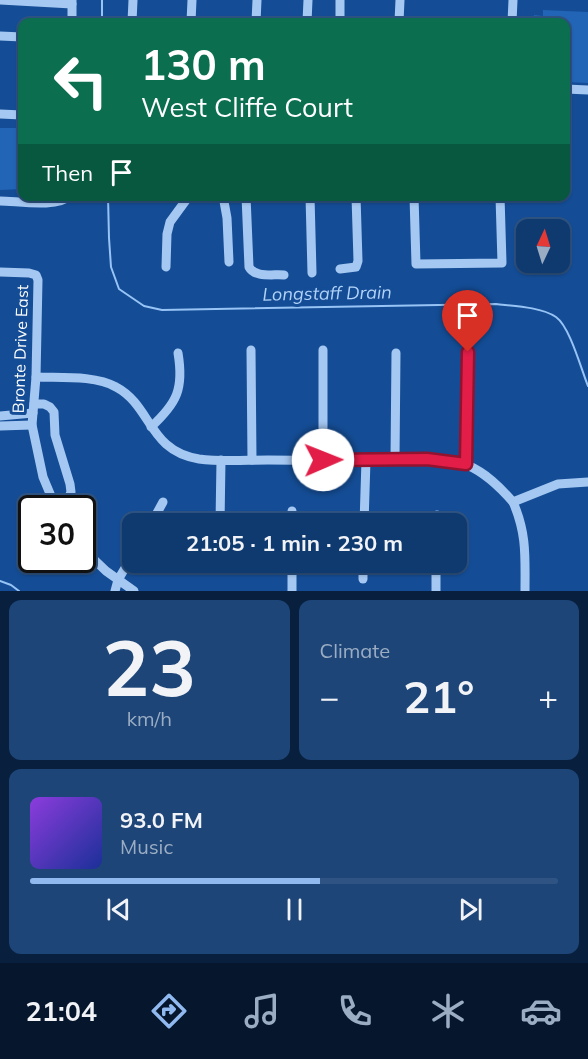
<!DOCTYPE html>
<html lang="en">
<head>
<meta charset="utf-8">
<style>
	body { margin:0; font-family:Mulish,sans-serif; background:#1d4578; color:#f1f3f6; height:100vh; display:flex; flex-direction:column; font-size:22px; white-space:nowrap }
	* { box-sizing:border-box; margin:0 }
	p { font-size:20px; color:#9badc3 }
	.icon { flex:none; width:33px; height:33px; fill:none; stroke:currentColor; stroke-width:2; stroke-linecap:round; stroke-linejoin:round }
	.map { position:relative; height:591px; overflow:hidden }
	.panel { display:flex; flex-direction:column; gap:9px; padding:9px; background:#08203e; flex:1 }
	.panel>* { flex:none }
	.hud { position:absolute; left:18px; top:18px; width:552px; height:183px; border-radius:12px; box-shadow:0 2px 4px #0004,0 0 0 2px #2f5483; background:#0b6e4f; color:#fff; overflow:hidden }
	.needle { width:39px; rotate:4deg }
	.tools { position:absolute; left:516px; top:219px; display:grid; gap:12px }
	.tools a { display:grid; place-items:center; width:54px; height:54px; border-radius:12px; background:#0f3a70; box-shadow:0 2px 4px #0004,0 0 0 2px #2f5483; font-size:30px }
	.speed { position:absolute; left:18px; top:495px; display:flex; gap:12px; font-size:30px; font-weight:700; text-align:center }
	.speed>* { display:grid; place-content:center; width:78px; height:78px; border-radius:50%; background:#0f3a70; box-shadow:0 2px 4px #0004,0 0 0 2px #2f5483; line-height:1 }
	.speed .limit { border:3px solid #111; border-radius:9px; background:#fff; color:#111 }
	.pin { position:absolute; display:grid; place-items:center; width:51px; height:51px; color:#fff; margin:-62px -26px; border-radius:50% 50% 50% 0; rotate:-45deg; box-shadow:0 0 6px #0007 }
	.pin .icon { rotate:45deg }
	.me { position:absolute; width:66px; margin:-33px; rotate:89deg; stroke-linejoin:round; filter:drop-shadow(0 0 4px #0008) }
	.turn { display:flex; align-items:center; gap:21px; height:126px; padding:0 24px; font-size:27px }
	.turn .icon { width:78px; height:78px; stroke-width:2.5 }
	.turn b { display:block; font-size:42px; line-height:51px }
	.then { display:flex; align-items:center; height:57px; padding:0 24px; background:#0003; gap:12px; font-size:22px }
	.big { font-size:45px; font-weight:700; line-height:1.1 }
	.panel .widget { flex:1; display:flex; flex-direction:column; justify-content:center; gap:9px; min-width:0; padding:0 21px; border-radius:12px; background:#1d4578 }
	.panel .dial { align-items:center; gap:0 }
	.dial b { font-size:78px; line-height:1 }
	.song { display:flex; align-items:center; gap:18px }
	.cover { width:72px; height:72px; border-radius:9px; background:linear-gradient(135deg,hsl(270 70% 55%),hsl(230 70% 35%)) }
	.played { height:6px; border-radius:3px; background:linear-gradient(90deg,#90b9f0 55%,#2f5483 55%) }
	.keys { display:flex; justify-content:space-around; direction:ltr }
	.heat { display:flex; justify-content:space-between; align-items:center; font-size:33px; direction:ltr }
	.panel .tiles { flex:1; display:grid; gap:9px; grid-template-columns:1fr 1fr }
	.widget:last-child { grid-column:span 2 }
	.trip { position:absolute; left:122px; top:513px; width:345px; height:60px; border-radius:12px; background:#0f3a70; box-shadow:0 2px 4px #0004,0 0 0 2px #2f5483; font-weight:700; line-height:60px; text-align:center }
	.dock { display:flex; height:96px; justify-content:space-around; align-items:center; background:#06172d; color:#9badc3 }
	.dock .icon { width:42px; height:42px }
	.dock .current { color:#90b9f0 }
	.dock b { font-size:27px; color:#f1f3f6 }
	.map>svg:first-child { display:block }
</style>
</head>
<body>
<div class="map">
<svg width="588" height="591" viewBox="0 0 588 591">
	<rect width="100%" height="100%" fill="#144d96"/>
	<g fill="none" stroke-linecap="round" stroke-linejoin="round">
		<!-- stream -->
		<g stroke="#97c3f5" stroke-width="2">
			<path d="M102 22V0"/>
			<path d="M108 196 109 238 111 267 119 289 144 306 162 310 496 304C514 306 541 307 556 317 570 327 581 369 588 386"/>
			<path d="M0 581 11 585 19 591"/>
		</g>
	</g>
	<!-- building -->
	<g fill="#2264b5">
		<path d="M543 10 588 12V83L566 82V22H534V15L543 16Z"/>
		<path d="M0 128H22V189L0 190Z"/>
	</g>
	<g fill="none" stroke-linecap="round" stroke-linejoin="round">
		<!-- minor -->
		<g stroke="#a5c8f2" stroke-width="9">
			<path d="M0 0 72 4"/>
			<path d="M72 22V0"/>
			<path d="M132 22 133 0"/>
			<path d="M191 22 192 0"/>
			<path d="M256 22 257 0"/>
			<path d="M307 22 308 0"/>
			<path d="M307 22H320"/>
			<path d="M340 22V0"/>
			<path d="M399 22 400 0"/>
			<path d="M512 22 513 0"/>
			<path d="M0 36 22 37"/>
			<path d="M566 89 588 90"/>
			<path d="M0 114 22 115"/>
			<path d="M223 196 227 218 229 262"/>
			<path d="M246 196 249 267C255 278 273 274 284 275"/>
			<path d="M310 196 312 273"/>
			<path d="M414 196 416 264 502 263 500 196"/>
			<path d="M0 201C17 201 57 208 70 196"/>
			<path d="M166 267 167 234 170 222 189 196"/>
			<path d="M340 269 356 267 358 261 356 196"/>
			<path d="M0 272 29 273 36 275 38 280 36 377 32 425 43 477 56 508"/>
			<path d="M251 350 252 460"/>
			<path d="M323 350V460"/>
			<path d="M36 377C60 378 95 375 116 387 152 406 148 451 199 459 222 462 245 460 268 460 303 460 338 461 372 459 399 459 443 455 467 465 486 473 500 487 513 502L558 484 588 482"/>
			<path d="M34 404H44L50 407 54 412 55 435 70 484 71 492 69 497 54 504"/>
			<path d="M0 416 33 413"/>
			<path d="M0 426 32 425"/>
			<path d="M151 427C177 403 184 389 178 353"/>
			<path d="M395 459 396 353"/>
			<path d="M466 464 468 352"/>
			<path d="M513 502C527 534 525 557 525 591"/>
			<path d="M151 524 163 502"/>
			<path d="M220 524 221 460"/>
			<path d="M292 524V511"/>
			<path d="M364 524 366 460"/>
			<path d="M437 524V515"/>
			<path d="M82 548 106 571 134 591"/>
			<path d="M219 569V562"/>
			<path d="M363 579V562"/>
			<path d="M115 591 118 580 132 556"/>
			<path d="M292 591V562"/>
			<path d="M436 591V562"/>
		</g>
	</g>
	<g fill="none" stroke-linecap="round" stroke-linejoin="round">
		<defs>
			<path id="route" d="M323 460 427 459 466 464 468 352"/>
		</defs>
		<!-- route casing -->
		<use href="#route" stroke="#92132f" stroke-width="15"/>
		<!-- route -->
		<use href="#route" stroke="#e11d48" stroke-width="10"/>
	</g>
	<g text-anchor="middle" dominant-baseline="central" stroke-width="6" stroke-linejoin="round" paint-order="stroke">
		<!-- street labels -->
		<g font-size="16" fill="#fff" stroke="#144d96">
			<text transform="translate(20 349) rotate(-88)">Bronte Drive East</text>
		</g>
		<!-- water labels -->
		<g font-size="18" font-style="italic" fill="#b1d2f9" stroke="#144d96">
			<text transform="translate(327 293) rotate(-1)">Longstaff Drain</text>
		</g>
	</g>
</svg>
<div class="tools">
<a><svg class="needle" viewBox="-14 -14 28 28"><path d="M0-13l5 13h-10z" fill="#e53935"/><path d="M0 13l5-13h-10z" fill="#9badc3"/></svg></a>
</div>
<div class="speed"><div class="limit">30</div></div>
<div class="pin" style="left:468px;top:352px;background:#d93025"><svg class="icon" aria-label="arrive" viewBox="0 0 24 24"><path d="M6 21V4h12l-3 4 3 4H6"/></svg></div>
<svg class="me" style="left:323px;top:460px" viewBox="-20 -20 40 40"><circle r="19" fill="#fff"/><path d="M0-13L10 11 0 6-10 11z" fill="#e11d48"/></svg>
<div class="trip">21:05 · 1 min · 230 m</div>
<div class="hud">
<div class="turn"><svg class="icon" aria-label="left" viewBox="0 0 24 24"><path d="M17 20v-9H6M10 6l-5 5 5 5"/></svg><div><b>130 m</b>West Cliffe Court</div></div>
<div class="then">Then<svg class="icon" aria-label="arrive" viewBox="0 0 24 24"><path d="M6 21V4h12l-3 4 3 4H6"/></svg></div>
</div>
</div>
<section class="panel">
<div class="tiles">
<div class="widget dial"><b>23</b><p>km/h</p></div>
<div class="widget"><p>Climate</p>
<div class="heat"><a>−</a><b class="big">21°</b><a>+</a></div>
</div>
<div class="widget">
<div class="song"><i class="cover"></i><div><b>93.0 FM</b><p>Music</p></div></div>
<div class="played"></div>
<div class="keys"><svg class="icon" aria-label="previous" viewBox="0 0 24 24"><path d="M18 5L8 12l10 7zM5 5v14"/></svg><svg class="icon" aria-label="pause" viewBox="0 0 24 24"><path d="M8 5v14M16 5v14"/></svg><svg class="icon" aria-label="next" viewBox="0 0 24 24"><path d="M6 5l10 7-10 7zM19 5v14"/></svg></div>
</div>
</div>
</section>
<nav class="dock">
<b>21:04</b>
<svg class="icon current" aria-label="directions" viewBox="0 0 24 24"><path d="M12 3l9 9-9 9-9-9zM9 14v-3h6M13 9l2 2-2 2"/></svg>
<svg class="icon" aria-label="music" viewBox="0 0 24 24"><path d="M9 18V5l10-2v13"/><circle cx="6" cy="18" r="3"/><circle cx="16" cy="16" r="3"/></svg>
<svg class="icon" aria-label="phone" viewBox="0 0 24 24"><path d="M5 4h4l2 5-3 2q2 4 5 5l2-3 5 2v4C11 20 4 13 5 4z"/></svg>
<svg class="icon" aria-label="climate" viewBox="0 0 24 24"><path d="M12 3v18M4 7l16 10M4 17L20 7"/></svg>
<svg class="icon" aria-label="car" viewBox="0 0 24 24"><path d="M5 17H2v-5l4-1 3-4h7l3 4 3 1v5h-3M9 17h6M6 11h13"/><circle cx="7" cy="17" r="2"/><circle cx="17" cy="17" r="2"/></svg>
</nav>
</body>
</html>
